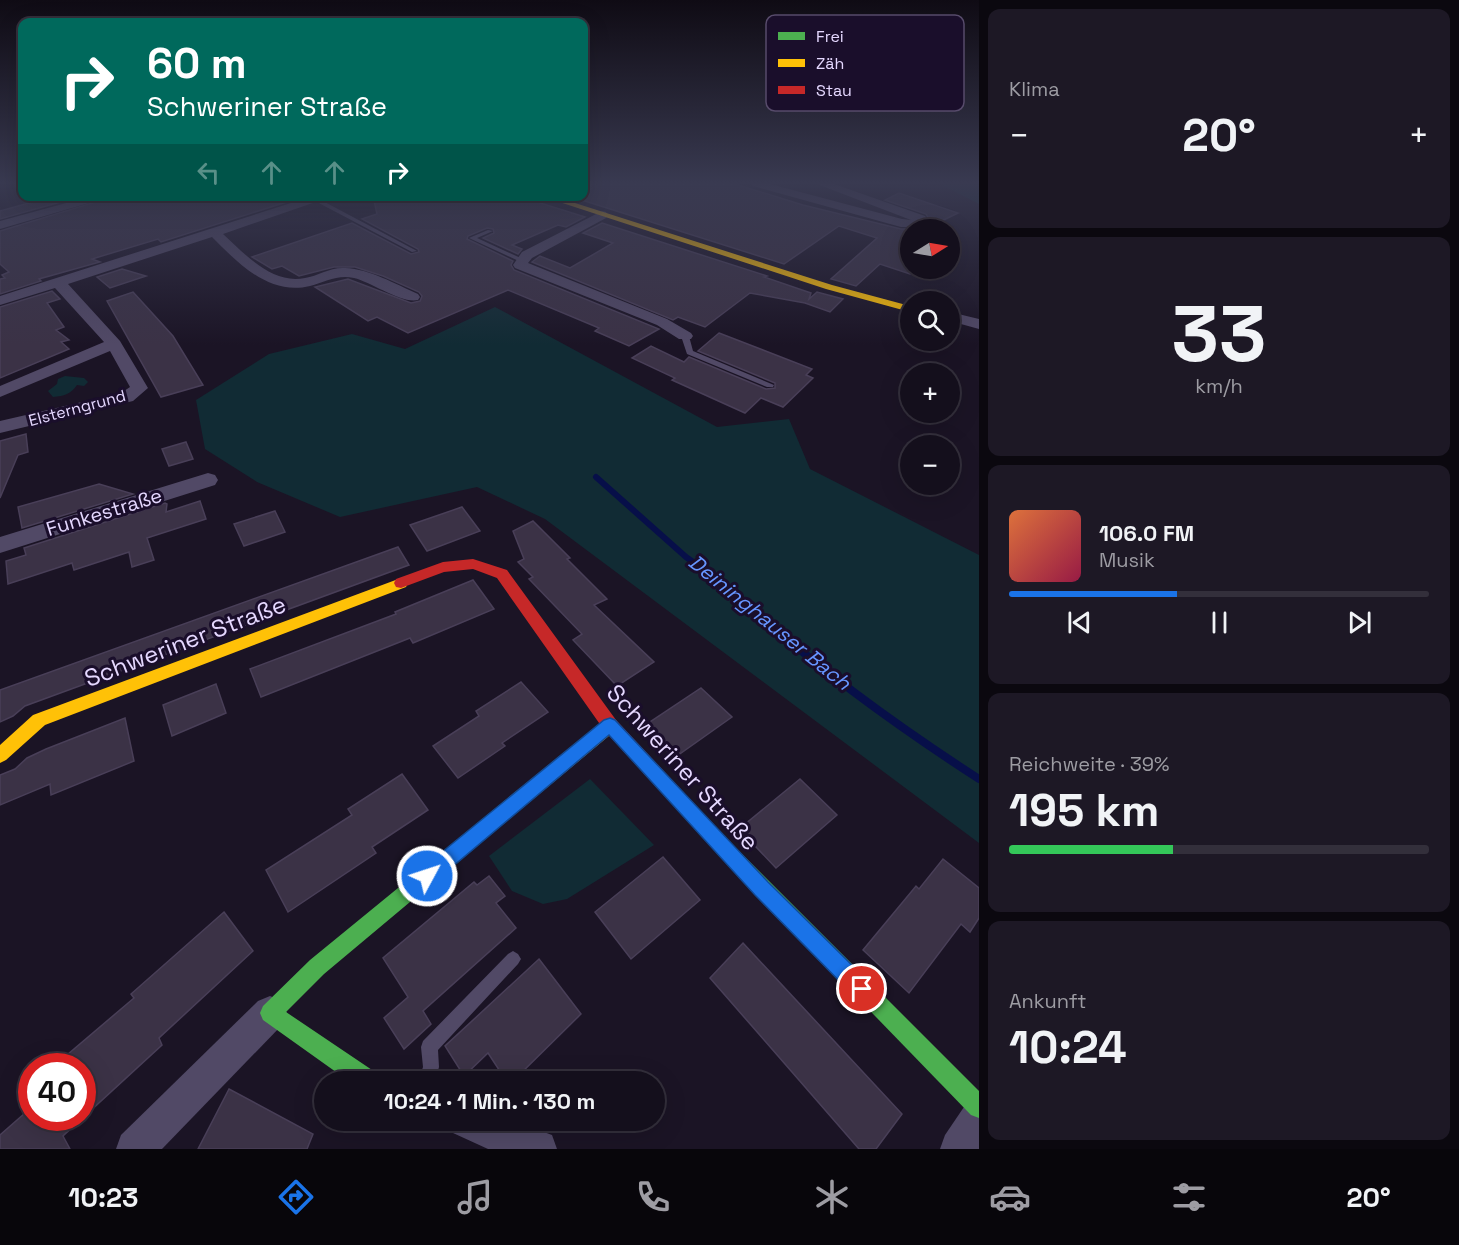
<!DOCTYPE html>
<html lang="de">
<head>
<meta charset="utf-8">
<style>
	body { margin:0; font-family:"Space Grotesk",sans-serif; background:#1d1825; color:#f1f3f6; height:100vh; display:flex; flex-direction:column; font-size:22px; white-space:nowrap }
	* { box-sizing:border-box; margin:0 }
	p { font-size:20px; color:#9d9ca3 }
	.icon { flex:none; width:33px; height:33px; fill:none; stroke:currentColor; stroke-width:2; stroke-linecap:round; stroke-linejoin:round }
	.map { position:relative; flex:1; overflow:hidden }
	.panel { display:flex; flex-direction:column; gap:9px; padding:9px; background:#0b080f; width:480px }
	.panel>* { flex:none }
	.banner { position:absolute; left:18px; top:18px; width:570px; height:183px; border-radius:12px; box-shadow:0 6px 24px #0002,0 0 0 2px #332f3b; background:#00695c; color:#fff; overflow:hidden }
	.needle { width:39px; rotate:79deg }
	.controls { position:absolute; left:900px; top:219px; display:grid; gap:12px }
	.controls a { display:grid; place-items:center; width:60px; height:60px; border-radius:50%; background:#140f1c; box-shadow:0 6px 24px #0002,0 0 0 2px #332f3b; font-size:30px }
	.speed { position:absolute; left:18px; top:1053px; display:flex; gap:12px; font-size:30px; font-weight:700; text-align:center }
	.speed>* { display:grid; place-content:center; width:78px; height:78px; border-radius:50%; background:#140f1c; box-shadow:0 6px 24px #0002,0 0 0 2px #332f3b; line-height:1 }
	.speed .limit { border:9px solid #d22; background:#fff; color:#111 }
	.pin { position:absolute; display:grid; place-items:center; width:51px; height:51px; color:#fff; margin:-26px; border:3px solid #fff; border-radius:50%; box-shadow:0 2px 6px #0007 }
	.me { position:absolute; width:66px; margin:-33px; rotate:50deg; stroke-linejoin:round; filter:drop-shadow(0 0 4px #0008) }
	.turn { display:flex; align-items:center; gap:21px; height:126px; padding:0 30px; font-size:27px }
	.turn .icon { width:78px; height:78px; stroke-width:2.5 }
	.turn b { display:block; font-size:42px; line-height:51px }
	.lanes { display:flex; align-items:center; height:57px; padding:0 30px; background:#0003; justify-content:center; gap:30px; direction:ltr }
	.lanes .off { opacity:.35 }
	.big { font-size:45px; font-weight:700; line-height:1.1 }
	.panel .widget { flex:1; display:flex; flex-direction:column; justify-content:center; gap:9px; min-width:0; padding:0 21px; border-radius:12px; background:#1d1825 }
	.panel .dial { align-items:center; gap:0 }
	.dial b { font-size:78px; line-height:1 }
	.song { display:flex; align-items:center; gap:18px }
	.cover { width:72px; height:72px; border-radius:9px; background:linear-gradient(135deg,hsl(20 70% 55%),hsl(340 70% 35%)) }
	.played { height:6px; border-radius:3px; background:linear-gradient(90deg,#1a73e8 40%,#332f3b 40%) }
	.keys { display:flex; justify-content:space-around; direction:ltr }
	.heat { display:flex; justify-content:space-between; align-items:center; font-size:33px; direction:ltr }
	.charge { height:9px; border-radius:4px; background:linear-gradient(90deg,#34c759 39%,#332f3b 0) }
	.trip { position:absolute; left:314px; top:1071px; width:351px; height:60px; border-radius:30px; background:#140f1c; box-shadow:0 6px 24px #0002,0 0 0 2px #332f3b; font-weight:700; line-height:60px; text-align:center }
	.menu { display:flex; height:96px; justify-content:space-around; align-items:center; background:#08060b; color:#9d9ca3 }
	.menu .icon { width:42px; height:42px }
	.menu .current { color:#1a73e8 }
	.menu b { font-size:27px; color:#f1f3f6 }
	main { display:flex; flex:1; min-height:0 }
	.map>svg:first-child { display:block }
</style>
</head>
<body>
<main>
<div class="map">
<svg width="979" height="1149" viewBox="0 0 979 1149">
	<rect width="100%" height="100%" fill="#1b1425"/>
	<!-- green -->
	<g fill="#112b34">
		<path d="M940 184H979V204Z"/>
		<path d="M495 307 717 427 789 419 810 469 979 555V843L545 519 477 487 340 517 257 482 205 449 196 400 269 354 352 334 405 349Z"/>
		<path d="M65 376 84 378 88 382 84 386 77 385C71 394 64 396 53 397L48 391 57 384 58 379Z"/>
		<path d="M590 779 654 845 567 899 543 904 512 891 489 856Z"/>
	</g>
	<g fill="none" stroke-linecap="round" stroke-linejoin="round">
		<!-- stream-far1 -->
		<path stroke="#070f49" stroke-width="6" d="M596 477 686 557 721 582 768 623"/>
		<!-- stream -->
		<path stroke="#070f49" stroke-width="8" d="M766 621C833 680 905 731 979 779"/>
	</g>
	<!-- building -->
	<g fill="#3b3246" stroke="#493f58" stroke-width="1.5">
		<path d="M599 184H735L803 205 901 229H917L929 219 926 214 885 200 899 193 958 213 923 230H910V274L880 264 856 286 831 279 877 238 839 226 784 264 572 197 584 196V193Z"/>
		<path d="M54 196H82L0 219V211Z"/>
		<path d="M115 196H295L296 199 161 242 158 239 92 259 100 262 39 279 41 281 0 294V279L5 278 2 275 9 272 0 264V231Z"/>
		<path d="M373 196H534L537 202 585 217 566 227 558 225 512 245 522 249 518 254 483 238 494 233 493 229 487 228 468 236 467 239 513 261 511 265 514 270 659 329 629 346 595 331 599 328 508 290 408 333 377 317 368 321 315 287 348 279 411 303 420 301 422 296 419 292 383 276 355 267H334L299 276 282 266 272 269 252 257 352 223 411 254 419 252 418 249 362 219 377 214Z"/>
		<path d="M602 223 767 276 764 277 811 293 809 299 817 292 843 299 830 312 805 303 750 293 705 327 678 317 673 320 532 262 540 256 570 268 613 243 583 233Z"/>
		<path d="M122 269 146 276 110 288 97 277Z"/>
		<path d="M52 291 60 299 47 303 64 327 56 330 69 340 61 342 69 349 0 378V307Z"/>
		<path d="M133 292 173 336 203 385 161 397 107 301Z"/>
		<path d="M719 333 812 369 806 375 813 378 783 407 761 398 745 413 672 380 675 378 632 358 651 346 684 362 689 357 766 389 775 388V383L698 351Z"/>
		<path d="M26 434 28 452 18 455 0 498V441Z"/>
		<path d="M186 442 193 459 169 466 162 449Z"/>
		<path d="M99 484 133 494 22 528 18 507Z"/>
		<path d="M200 501 206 519 147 538 154 560 132 567 129 552 74 570 72 563 8 584 6 561 26 555 24 548 165 503 167 504 166 512Z"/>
		<path d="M462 507 480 531 427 551 410 525Z"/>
		<path d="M275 511 285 532 244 546 234 524Z"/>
		<path d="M533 521 570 558 567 559 607 599 594 605 654 662 617 686 573 640 582 634 529 579 533 577 518 562 524 559 513 531Z"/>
		<path d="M398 547 409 565 25 706 13 716 0 722V690Z"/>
		<path d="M473 580 494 609 413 643 410 638 261 697 250 669 396 614 395 612Z"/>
		<path d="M521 682 548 712 502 743 505 746 458 778 433 746 479 716 476 711Z"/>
		<path d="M216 684 226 713 172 736 163 705Z"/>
		<path d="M701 688 732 717 674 758 644 726Z"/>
		<path d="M125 718 134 761 51 795 50 784 0 805V775L15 769 27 758 46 749Z"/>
		<path d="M402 774 428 810 372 847 376 853 288 912 266 870 352 815 348 809Z"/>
		<path d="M800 779 837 815 776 868 739 829Z"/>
		<path d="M663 857 700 900 631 959 595 912Z"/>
		<path d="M943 859 979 888V918L970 932 961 924 909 993 863 950 916 886 919 889Z"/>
		<path d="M489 876 505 896 496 903 516 928 423 1011 431 1024 404 1049 384 1018 408 997 383 958 474 882 477 885Z"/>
		<path d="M224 912 253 951 159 1038 162 1045 63 1136 70 1149H0V1135L32 1107V1118H82V1066H54L134 998 131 994Z"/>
		<path d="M743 943 902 1114 876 1149H859L710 978Z"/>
		<path d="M539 959 581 1014 512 1082H507L488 1053 464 1076 445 1046Z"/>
		<path d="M229 1089 313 1134 307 1149H198Z"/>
	</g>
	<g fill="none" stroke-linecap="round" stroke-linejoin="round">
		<!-- lane -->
		<g fill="#514966" fill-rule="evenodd">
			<path d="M590 184H597L584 191V187Z"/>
			<path d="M315 199H319L417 251 412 252 315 201Z"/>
			<path d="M488 230 493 231 477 238 525 260V262H521L469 238Z"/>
			<path d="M682 334 689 336 693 351 774 385 773 387H767L687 354 681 336Z"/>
			<path d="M513 951 518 954 521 959 518 964 438 1050 439 1067 435 1082H418L423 1067 421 1047 423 1041 508 954Z"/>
		</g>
		<!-- street -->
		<g fill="#514966" fill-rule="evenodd">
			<path d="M751 184H770L902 219 911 220 817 184H834L925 216 927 219 916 227H901L753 186Z"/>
			<path d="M92 196H113L0 229V221Z"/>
			<path d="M313 196H333L223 234C245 254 272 285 305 278 318 276 330 267 345 268 370 269 395 284 418 294L420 297 418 300C402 304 371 282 354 278 338 274 325 282 310 286 269 296 238 263 212 237L68 284 120 341 148 388 133 401 0 433V421L121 393 130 387 110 351 0 397V386L104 342 55 288 0 305V296Z"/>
			<path d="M602 211 606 212 608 215 606 218 532 258 528 263 667 319 691 333 693 336 691 339H679L657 325 515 268 513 265 522 252Z"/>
			<path d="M950 312 979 319V329L950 321Z"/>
			<path d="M208 473 215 475 218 480 215 485 0 553V537Z"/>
			<path d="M270 996 282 1001 287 1013 282 1025 162 1149H116L121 1135 258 1001Z"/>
			<path d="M979 1098V1149H940L945 1135 966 1104Z"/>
			<path d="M447 1120H511L552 1135 557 1149H488L453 1133Z"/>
		</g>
		<!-- fast -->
		<g fill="#4caf50" fill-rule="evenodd">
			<path d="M514 796 520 798 523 804 520 810 324 974 286 1012 378 1074 381 1082H350L263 1020 260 1013 263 1006 310 960 508 798Z"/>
			<path d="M723 838 729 841 979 1091V1118L971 1115 717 853 714 847 717 841Z"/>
		</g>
		<!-- slow -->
		<g fill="#ffc107" fill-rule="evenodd">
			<path d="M541 196H553L832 285 910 306V312L826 289Z"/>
			<path d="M401 578 406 579 408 583 406 587 45 725 6 760 0 763V745L33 715Z"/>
			<path d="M610 718 616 720 618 725 616 730 520 810 514 812 508 810 505 804 508 798 604 720Z"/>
		</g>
		<!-- jam -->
		<path fill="#c62828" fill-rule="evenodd" d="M473 559 507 570 616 720 729 841 732 847 729 853 723 856 717 853 604 730 497 578 473 569 444 572 401 588 396 587 394 583 396 579 443 562Z"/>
	</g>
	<!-- sky -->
	<linearGradient id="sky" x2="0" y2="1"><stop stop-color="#0f0b14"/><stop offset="0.53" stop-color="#393a51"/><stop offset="1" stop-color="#393a51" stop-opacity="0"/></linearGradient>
	<rect width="979" height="345" fill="url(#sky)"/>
	<!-- route -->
	<path fill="#1a73e8" stroke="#114b97" stroke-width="1.5" d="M610 718 615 720 768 882 869 982 872 989 869 997 862 1000 855 997 755 895 609 735 433 883 427 886 420 883 417 876 420 870 604 720Z"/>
	<g text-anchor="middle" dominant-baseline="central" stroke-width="6" stroke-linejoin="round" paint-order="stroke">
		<!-- far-street labels -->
		<g font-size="16" fill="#e5d8ff" stroke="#1a0e2b">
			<text transform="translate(77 408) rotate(-15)">Elsterngrund</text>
		</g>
		<!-- street labels -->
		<g font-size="20" fill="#e5d8ff" stroke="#1a0e2b">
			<text transform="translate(104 512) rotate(-17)">Funkestraße</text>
		</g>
		<!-- water labels -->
		<g font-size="21" font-style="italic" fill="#6695ff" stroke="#1a0e2b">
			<text transform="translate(770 622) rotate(39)">Deininghauser Bach</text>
		</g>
		<!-- near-street labels -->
		<g font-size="24" fill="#e5d8ff" stroke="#1a0e2b">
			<text transform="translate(185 641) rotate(-21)">Schweriner Straße</text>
			<text transform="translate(683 767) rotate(48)">Schweriner Straße</text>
		</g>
	</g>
	<!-- legend -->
	<rect x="766" y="15" width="198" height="96" rx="9" fill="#1a0e2b" stroke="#574b6b" stroke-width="1.5"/>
	<rect x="778" y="32" width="27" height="8" fill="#4caf50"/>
	<rect x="778" y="59" width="27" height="8" fill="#ffc107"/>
	<rect x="778" y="86" width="27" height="8" fill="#c62828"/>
	<g font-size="16" fill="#e5d8ff">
		<text x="816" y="42">Frei</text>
		<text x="816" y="69">Zäh</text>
		<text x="816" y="96">Stau</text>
	</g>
</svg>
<div class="controls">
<a><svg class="needle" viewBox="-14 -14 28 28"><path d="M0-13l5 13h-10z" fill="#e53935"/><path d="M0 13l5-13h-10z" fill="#9d9ca3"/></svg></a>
<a><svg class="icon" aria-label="search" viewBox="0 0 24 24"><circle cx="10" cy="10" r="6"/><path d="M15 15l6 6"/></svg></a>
<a>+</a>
<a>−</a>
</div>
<div class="speed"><div class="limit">40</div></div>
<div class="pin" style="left:862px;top:989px;background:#d93025"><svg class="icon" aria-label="arrive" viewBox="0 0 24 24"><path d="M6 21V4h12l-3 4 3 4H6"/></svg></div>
<svg class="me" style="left:427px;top:876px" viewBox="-20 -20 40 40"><circle r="17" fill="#1a73e8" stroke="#fff" stroke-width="3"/><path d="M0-11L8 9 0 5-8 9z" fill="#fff"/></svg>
<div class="trip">10:24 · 1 Min. · 130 m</div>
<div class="banner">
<div class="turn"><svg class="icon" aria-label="right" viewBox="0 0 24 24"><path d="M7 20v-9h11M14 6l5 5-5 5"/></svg><div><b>60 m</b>Schweriner Straße</div></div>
<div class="lanes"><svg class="icon off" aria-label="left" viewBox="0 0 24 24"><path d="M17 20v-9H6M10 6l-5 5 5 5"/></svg><svg class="icon off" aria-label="ahead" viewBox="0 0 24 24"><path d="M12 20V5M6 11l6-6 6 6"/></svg><svg class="icon off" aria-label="ahead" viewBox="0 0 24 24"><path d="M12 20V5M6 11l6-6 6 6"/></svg><svg class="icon" aria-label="right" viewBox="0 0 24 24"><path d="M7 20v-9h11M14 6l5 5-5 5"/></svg></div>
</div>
</div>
<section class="panel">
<div class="widget"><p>Klima</p>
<div class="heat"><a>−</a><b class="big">20°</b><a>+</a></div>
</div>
<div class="widget dial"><b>33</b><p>km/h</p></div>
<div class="widget">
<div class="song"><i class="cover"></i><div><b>106.0 FM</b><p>Musik</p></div></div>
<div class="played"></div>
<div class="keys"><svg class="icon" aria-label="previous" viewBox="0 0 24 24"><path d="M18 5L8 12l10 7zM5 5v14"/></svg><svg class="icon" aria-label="pause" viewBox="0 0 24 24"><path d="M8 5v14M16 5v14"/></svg><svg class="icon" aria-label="next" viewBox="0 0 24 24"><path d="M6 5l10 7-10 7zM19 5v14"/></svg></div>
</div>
<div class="widget"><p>Reichweite · 39%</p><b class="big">195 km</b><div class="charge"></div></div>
<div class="widget"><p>Ankunft</p><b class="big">10:24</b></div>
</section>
</main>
<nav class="menu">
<b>10:23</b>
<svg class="icon current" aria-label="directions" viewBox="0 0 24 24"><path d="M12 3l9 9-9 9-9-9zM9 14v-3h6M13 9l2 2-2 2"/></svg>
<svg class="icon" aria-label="music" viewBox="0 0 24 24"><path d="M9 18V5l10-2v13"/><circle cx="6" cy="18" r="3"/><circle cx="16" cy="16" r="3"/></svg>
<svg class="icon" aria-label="phone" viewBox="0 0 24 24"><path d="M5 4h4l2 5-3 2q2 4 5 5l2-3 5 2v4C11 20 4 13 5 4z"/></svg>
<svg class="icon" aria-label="climate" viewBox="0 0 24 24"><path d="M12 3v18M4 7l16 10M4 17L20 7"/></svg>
<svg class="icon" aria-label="car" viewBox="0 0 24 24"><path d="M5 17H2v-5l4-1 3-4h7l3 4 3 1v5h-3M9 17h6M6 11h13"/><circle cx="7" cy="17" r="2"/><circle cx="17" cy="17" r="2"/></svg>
<svg class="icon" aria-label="filters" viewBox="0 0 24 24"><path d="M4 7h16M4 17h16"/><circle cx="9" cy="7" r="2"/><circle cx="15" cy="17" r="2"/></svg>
<b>20°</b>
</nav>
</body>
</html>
